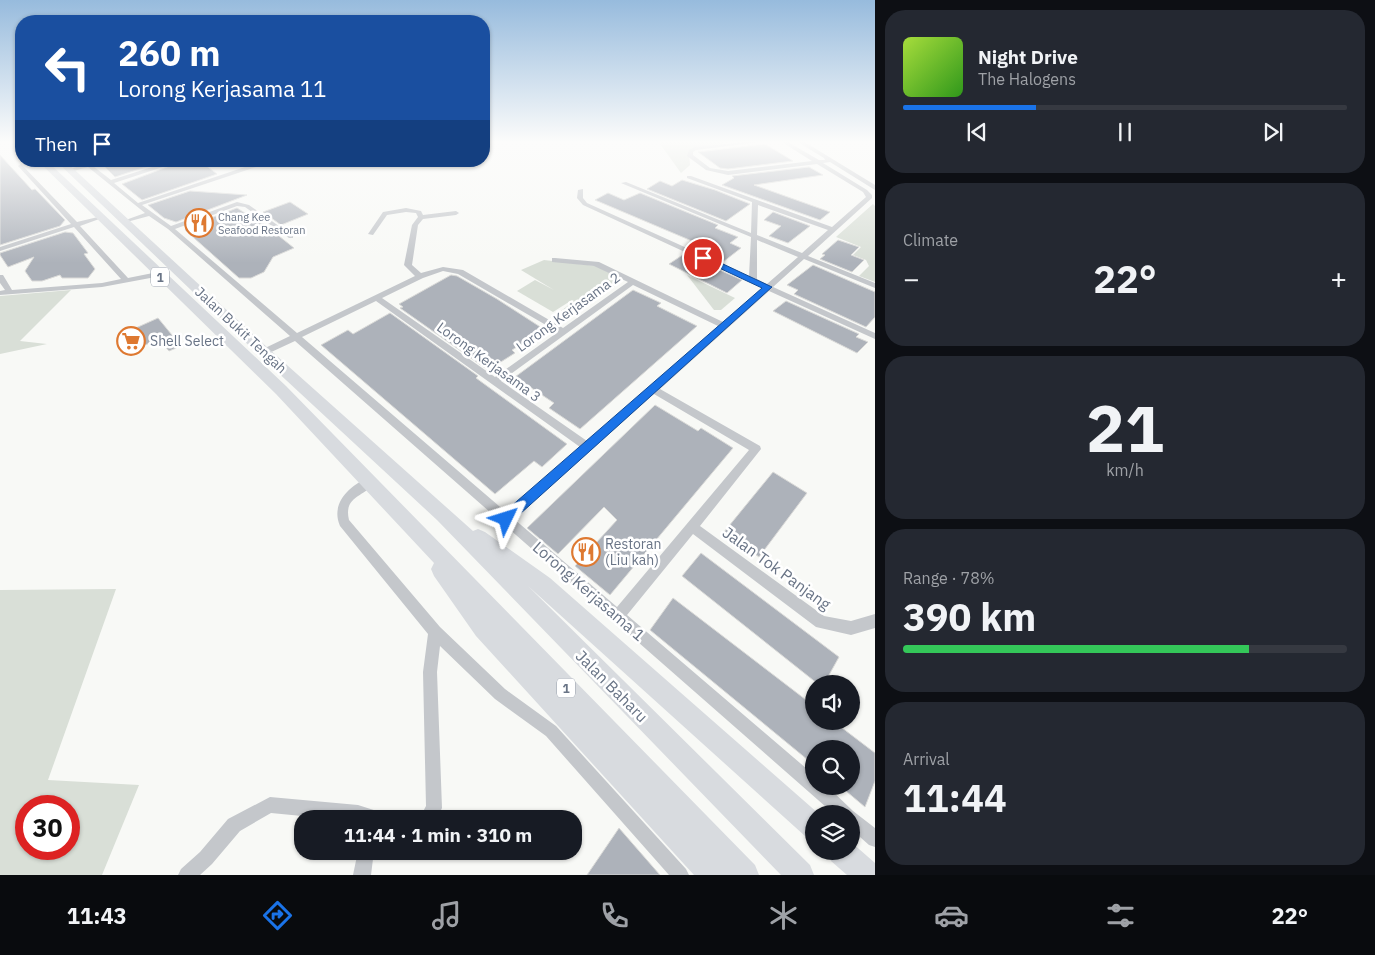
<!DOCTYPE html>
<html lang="en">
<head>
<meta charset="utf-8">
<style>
	body { margin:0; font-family:"IBM Plex Sans",sans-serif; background:#242831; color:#f1f3f6; height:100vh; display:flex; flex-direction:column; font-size:19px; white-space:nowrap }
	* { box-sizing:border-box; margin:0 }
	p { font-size:16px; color:#9ea1a6 }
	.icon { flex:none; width:28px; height:28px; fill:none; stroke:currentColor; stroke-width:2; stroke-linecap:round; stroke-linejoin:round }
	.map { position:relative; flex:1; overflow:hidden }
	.details { display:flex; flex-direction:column; gap:10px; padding:10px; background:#0d0f14; width:500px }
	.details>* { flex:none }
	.top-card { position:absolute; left:15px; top:15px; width:475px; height:152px; border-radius:20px; box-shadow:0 1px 4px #0004; background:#1a4fa0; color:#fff; overflow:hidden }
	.tools { position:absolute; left:805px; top:675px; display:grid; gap:10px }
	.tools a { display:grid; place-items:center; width:55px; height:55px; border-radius:50%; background:#171b24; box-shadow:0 1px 4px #0004; font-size:25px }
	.speed { position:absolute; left:15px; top:795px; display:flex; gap:10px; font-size:25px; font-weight:700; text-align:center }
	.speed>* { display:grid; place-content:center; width:65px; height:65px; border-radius:50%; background:#171b24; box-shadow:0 1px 4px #0004; line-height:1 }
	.speed .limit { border:8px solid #d22; background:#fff; color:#111 }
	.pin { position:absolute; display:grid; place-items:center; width:42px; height:42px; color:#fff; margin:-21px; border:2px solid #fff; border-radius:50%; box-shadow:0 1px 5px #0007 }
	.me { position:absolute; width:55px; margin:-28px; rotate:49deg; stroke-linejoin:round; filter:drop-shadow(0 0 4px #0008) }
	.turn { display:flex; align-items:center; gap:18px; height:105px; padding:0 20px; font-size:22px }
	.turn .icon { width:65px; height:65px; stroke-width:2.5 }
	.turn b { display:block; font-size:35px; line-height:42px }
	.then { display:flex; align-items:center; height:48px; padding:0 20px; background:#0003; gap:10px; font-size:19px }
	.big { font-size:38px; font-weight:800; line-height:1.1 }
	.details .card { flex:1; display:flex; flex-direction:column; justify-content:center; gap:8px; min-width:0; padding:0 18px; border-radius:20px; background:#242831 }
	.details .dial { align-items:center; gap:0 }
	.dial b { font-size:65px; line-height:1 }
	.song { display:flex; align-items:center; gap:15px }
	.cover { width:60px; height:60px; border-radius:8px; background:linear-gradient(135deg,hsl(80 70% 55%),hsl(110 70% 35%)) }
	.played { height:5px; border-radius:2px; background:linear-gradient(90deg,#1a73e8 30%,#363941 30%) }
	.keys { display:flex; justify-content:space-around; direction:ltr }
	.heat { display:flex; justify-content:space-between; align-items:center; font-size:28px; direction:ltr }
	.charge { height:8px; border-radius:4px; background:linear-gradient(90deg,#34c759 78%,#363941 0) }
	.trip { position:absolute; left:294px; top:810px; width:288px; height:50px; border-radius:20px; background:#171b24; box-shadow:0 1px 4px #0004; font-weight:800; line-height:50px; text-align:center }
	.menu { display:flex; height:80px; justify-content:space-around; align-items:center; background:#090b0e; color:#9ea1a6 }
	.menu .icon { width:35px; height:35px }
	.menu .active { color:#1a73e8 }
	.menu b { font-size:22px; color:#f1f3f6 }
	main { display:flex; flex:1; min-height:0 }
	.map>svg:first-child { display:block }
</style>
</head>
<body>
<main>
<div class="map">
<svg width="875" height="875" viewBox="0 0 875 875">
	<rect width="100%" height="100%" fill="#f8f9f6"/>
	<!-- green -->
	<g fill="#d9dfd7" fill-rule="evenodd">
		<path d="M658 141H737L695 149 689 153 690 165 681 173Z"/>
		<path d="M873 204 875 206V282L859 276 869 266 866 260 853 255 861 247 836 237Z"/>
		<path d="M544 260 596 266 623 280 572 317 561 311 574 301 572 300 553 312 517 291 535 280 554 290 521 270Z"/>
		<path d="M687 275 735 298 721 310H714Z"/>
		<path d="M71 290 20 341 47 344 0 354V296Z"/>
		<path d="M116 589 48 780 139 785 102 875H0V590ZM69 806V849H26V806Z"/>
	</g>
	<!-- building -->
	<g fill="#adb2ba" stroke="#dadad8">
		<path d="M765 144 793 161 728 169 720 168 698 152Z"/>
		<path d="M0 155 32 190 35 189 65 220 60 226 0 245Z"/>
		<path d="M99 161H164L115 177Z"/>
		<path d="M183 161H200L217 174 142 200 122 184Z"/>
		<path d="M809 167 823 175 754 185 830 212 820 220 722 185 734 178 732 176Z"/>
		<path d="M682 180 715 190 750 204 726 221 647 189 660 181 672 186Z"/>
		<path d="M190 191 247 195 176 222 164 218 148 205Z"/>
		<path d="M608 193 624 200 640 193 718 225 715 228 738 237 730 243 741 248 723 262 692 248 699 244 595 200Z"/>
		<path d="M290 202 308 214 281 225 263 212Z"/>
		<path d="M237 208 251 217 254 216 294 248 273 257 264 272 251 278H239L185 230 187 227Z"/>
		<path d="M773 212 810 226 788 243 769 236 781 226 764 220Z"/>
		<path d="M65 232 73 233 88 253 84 254 95 269 88 278H62L60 275 42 281H32L25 271 34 257 8 267 0 255V253Z"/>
		<path d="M838 240 859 247 851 255 864 260 852 272 820 259 825 255 822 254Z"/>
		<path d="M684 254 742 280 727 293 669 264Z"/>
		<path d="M813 265 875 292V317L866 327 794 294 798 290 787 285Z"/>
		<path d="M451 275 457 276 497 299 545 330 512 350 515 353 488 370 400 308 403 307 399 304Z"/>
		<path d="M633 290 661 303 657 306 697 326 580 429 549 408 554 403 515 377Z"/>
		<path d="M786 301 859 334 856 337 868 342 857 353 773 311Z"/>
		<path d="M390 313 478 376 476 378 567 444 542 467 534 461 495 494 321 345 348 330 353 334Z"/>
		<path d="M158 318 181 346 169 351 159 339 129 352 118 336Z"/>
		<path d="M655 405 698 431 701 428 733 448 610 595 575 566 617 520 604 507 558 554 527 528Z"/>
		<path d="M773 472 807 493 759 557 724 532Z"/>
		<path d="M701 553 839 657 824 684H818L682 576Z"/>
		<path d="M673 598 814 706V721H833L875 753V781L865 807 840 786H851V749H814V765L650 630Z"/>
		<path d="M619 828 660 875H587Z"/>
	</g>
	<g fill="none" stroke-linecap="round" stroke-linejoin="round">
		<!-- minor -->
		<g fill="#c4c7cb" fill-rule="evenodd">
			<path d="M753 141H769L696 150 693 152V155L710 168 728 171 812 161 780 141H786L819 160H825L824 158 796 141H803L875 185V190L830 162 823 163 867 190 872 195V198L808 256 875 283V288L804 259 773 287 875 333V339L769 291 660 389 760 446 761 449 700 526 824 616 851 621 875 614V628L851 635 816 627 693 534 627 615 814 775V786H827L853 811 875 828V847L869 845 851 829V814H834L295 341 267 354H261L260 352 261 350 290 336 168 229 149 216 123 223V221L145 213 88 167 70 172 67 170 89 163 111 180 171 161H181L114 183 138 203 263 161H268V163L142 205 171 226 237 202 249 205 293 236V238H289L245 207 237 206 175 229 297 333 415 276 404 265 412 225 418 217 416 213 406 212 387 215 373 235 368 234 383 212 406 208 421 211 423 215 456 211 459 213 456 215 423 219 418 225 412 265 421 273 443 267 463 270 563 328 628 282 594 266 552 262V258H555L599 262 723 322 763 288 583 205 577 198 578 190 583 189V198L587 203 749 276 751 237 621 183 626 182 751 233 752 202 687 178V176H691L832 227 866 197 863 192 817 164 728 175 706 170 687 156 689 150 695 147ZM758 205 828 230 802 253 757 235ZM757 240 798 257 767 284 757 279ZM443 271 458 274 558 332 495 377 382 298 423 278ZM633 285 718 326 587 441 501 381ZM376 301 580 447 506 512 302 337ZM654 394 749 450 617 607 514 519Z"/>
			<path d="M21 164 77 222 102 216V218L80 226 128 278 158 272 162 274 161 276 102 287 0 295V291L5 290 0 283V275H3L12 290 102 283 121 279 74 227 0 251V247L71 224 19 167 18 166Z"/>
			<path d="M370 477 374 479 375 482C366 497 343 495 349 520L440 627 505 689 556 726 686 869 689 875H669L546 736 495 699 440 646 437 672 442 808 437 819H419L426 806 423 672 428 634 340 526C330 503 350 485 370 477Z"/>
			<path d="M270 797 358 805 383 813 385 819H333L271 813 240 831 212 864 200 875H178L181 869 200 852 228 819Z"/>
			<path d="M358 851H374L371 875H353Z"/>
		</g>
		<!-- trunk -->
		<g fill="#d8dbdf" fill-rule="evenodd">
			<path d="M16 141H21V144H18Z"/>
			<path d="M38 161H47L286 386 755 865 759 875H694L476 636 434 576 431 569 434 563 276 394Z"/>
			<path d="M56 161H65L269 349 473 531 478 529 485 532 550 578 819 814H814V840L805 836 528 586 810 865 814 875H781L437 520 259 355Z"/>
			<path d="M851 842 875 863V875H847L831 861 827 851H851Z"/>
		</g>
	</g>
	<!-- sky -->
	<linearGradient id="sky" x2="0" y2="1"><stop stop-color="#97bbdd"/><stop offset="0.54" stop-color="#fcfcfb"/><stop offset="1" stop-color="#fcfcfb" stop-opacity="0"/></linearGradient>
	<rect width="875" height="263" fill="url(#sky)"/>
	<!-- route -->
	<path fill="#1a73e8" stroke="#114b97" d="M700 256H706L772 287 510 523H501L499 519 501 515 762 288 700 259Z"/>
	<!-- icons -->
	<defs>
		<symbol id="restaurant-ring" viewBox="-11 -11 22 22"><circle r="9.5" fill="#fff" stroke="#de7931" stroke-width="1.5"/><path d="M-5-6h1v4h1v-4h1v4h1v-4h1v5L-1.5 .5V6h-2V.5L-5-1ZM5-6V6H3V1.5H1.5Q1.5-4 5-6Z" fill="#de7931"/></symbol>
		<symbol id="supermarket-ring" viewBox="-11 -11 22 22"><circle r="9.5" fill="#fff" stroke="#de7931" stroke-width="1.5"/><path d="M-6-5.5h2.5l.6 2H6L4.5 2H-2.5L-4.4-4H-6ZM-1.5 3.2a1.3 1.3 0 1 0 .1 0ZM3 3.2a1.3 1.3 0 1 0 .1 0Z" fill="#de7931"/></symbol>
	</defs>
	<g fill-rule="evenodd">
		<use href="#restaurant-ring" x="183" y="207" width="32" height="32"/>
		<use href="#supermarket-ring" x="115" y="325" width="32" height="32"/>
		<use href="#restaurant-ring" x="570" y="536" width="32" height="32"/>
	</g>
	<g text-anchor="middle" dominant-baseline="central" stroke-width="5" stroke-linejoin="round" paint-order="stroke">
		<!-- far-poi labels -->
		<g font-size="11" fill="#697486" stroke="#fff" text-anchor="start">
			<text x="218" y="217">Chang Kee<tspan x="218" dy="13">Seafood Restoran</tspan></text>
		</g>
		<!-- shield labels -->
		<g fill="#fff" stroke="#969eaa" stroke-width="1">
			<rect x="151" y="267.5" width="18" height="19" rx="4"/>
			<rect x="557" y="678.5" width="18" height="19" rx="4"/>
		</g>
		<g font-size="12" font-weight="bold" fill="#697486">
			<text x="160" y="277">1</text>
			<text x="566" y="688">1</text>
		</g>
		<!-- street labels -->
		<g font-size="14" fill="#697486" stroke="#fff">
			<text transform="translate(568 312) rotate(-36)">Lorong Kerjasama 2</text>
			<text transform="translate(241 330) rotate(43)">Jalan Bukit Tengah</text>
			<text transform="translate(489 362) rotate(36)">Lorong Kerjasama 3</text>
		</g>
		<!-- poi labels -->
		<g font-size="14" fill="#697486" stroke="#fff" text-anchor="start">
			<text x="150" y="341">Shell Select</text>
			<text x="605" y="544">Restoran<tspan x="605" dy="16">(Liu kah)</tspan></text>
		</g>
		<!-- near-street labels -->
		<g font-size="16" fill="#697486" stroke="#fff">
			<text transform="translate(777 568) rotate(36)">Jalan Tok Panjang</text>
			<text transform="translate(589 591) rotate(41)">Lorong Kerjasama 1</text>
			<text transform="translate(612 686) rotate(45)">Jalan Baharu</text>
		</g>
	</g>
</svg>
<div class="tools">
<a><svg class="icon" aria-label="sound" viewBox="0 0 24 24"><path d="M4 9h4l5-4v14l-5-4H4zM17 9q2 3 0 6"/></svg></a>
<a><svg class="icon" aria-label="search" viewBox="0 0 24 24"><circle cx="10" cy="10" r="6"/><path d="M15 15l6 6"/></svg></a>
<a><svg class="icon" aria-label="layers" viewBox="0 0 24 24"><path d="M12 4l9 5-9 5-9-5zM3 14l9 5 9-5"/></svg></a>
</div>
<div class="speed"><div class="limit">30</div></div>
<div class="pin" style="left:703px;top:258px;background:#d93025"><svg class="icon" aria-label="arrive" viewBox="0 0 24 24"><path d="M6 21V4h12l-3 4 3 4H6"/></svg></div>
<svg class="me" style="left:506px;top:519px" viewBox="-20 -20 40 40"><path d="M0-17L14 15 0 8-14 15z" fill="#1a73e8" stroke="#fff" stroke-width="4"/></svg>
<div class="trip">11:44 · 1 min · 310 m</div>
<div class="top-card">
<div class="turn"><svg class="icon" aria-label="left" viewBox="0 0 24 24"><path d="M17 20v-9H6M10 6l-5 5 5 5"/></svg><div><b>260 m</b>Lorong Kerjasama 11</div></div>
<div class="then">Then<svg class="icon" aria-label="arrive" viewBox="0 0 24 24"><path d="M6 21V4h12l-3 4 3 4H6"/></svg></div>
</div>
</div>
<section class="details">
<div class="card">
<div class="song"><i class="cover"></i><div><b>Night Drive</b><p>The Halogens</p></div></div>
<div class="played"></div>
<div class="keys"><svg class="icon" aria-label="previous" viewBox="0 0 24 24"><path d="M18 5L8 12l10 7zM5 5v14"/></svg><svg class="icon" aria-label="pause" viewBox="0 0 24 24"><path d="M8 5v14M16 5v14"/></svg><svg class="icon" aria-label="next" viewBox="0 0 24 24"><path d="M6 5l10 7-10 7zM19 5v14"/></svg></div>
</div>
<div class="card"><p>Climate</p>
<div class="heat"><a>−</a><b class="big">22°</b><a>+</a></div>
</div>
<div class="card dial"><b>21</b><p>km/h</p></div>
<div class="card"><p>Range · 78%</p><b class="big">390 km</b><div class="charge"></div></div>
<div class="card"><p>Arrival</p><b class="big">11:44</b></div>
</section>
</main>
<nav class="menu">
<b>11:43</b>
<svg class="icon active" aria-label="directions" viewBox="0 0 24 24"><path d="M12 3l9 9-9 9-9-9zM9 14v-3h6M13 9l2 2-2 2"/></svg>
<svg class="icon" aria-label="music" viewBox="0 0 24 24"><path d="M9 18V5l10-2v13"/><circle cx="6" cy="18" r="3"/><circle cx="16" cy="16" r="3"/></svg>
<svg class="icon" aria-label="phone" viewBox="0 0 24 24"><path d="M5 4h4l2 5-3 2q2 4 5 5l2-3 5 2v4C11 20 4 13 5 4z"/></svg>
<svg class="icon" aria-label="climate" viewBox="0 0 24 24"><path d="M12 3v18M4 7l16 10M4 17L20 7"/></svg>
<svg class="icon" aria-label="car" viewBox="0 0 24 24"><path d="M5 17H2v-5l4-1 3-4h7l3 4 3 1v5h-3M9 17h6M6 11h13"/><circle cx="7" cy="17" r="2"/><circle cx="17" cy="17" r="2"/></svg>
<svg class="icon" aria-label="filters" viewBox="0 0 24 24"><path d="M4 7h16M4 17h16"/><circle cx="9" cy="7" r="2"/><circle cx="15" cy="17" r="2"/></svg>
<b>22°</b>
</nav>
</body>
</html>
